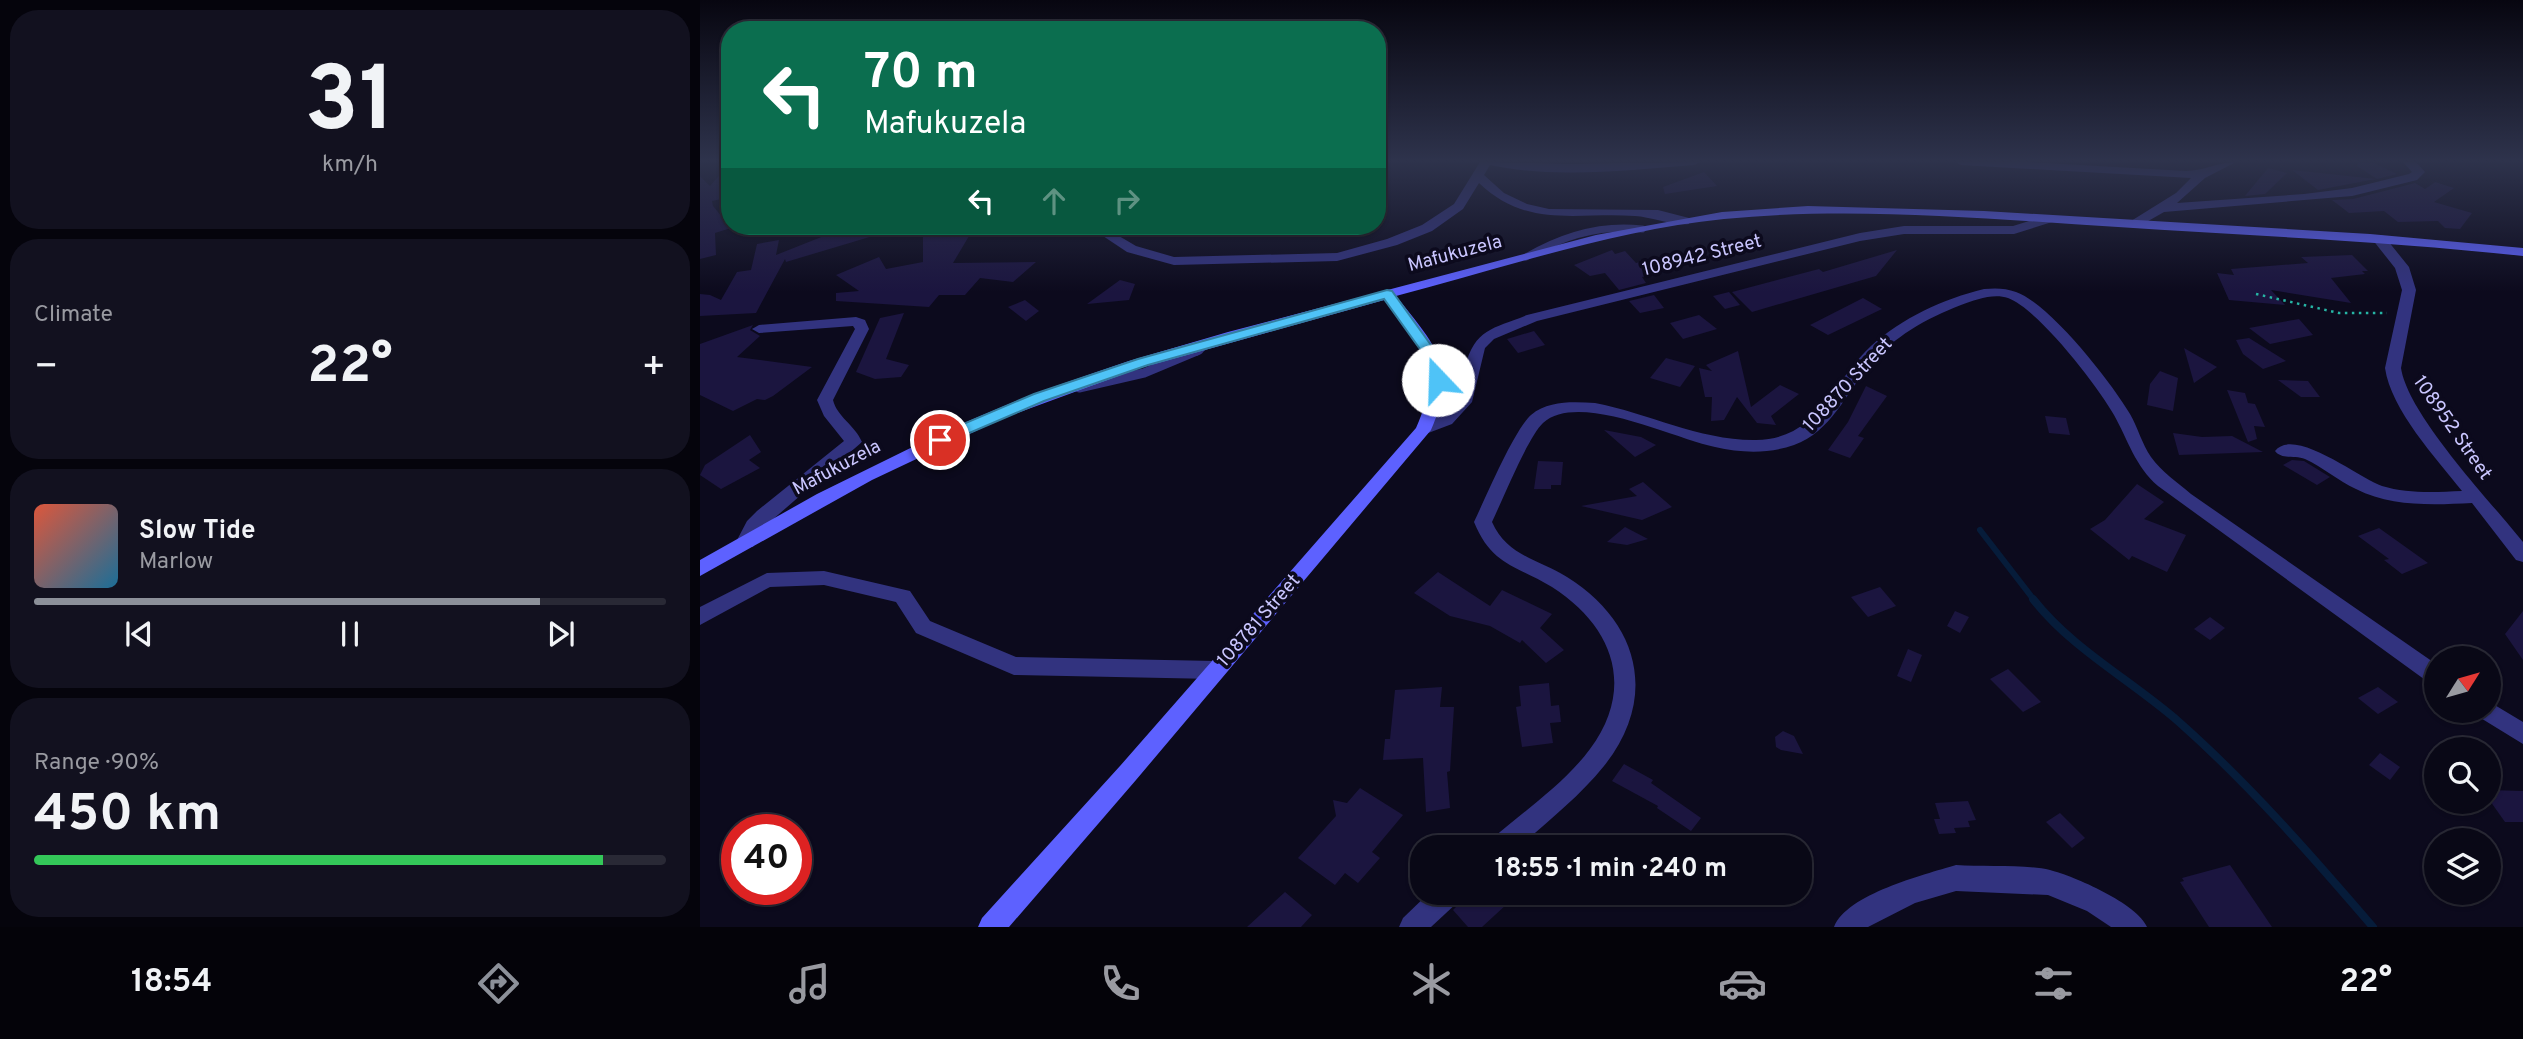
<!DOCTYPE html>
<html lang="en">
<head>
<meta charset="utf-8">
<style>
	body { margin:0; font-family:Overpass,sans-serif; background:#12111f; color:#f1f3f6; height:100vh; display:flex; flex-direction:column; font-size:26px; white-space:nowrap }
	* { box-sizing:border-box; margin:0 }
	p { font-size:23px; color:#999aa1 }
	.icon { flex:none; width:38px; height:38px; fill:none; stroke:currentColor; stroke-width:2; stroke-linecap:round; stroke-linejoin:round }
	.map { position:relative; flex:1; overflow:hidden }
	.drawer { display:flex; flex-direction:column; gap:10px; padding:10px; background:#05040c; width:700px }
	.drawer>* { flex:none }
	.hud { position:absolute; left:21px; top:21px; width:665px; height:214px; border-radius:28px; box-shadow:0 2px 5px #0004,0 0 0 2px #292935; background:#0b6e4f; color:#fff; overflow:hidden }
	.needle { width:46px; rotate:53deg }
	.tools { position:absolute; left:1724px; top:646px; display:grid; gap:14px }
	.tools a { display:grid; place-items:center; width:77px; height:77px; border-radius:50%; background:#090816; box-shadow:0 2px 5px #0004,0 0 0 2px #292935; font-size:35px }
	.speed { position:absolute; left:21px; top:814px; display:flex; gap:14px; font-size:35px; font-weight:700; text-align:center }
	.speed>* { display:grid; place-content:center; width:91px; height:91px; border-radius:50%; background:#090816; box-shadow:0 2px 5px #0004,0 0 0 2px #292935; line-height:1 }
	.speed .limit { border:10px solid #d22; background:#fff; color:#111 }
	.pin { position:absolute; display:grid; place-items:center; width:60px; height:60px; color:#fff; margin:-30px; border:4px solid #fff; border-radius:50%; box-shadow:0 2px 7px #0007 }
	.me { position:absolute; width:77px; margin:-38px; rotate:339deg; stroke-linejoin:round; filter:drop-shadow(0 0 5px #0008) }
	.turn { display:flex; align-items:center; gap:24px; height:147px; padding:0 28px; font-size:32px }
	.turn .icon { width:91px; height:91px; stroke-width:2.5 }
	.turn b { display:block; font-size:49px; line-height:60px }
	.lanes { display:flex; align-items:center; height:66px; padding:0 28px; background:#0003; justify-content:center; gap:35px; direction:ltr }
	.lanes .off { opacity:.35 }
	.big { font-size:52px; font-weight:700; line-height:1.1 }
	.drawer .tile { flex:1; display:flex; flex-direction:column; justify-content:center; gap:10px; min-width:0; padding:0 24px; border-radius:28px; background:#12111f }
	.drawer .dial { align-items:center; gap:0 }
	.dial b { font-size:91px; line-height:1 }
	.song { display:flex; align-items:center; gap:21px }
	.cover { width:84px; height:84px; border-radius:10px; background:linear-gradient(135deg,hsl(10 70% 55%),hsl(200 70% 35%)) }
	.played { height:7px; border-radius:4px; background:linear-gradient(90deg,#8c9099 80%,#292935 80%) }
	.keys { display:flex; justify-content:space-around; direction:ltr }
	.heat { display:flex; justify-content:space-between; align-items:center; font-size:38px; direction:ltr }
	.charge { height:10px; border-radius:5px; background:linear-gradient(90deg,#34c759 90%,#292935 0) }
	.trip { position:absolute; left:710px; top:835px; width:402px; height:70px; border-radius:28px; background:#090816; box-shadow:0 2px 5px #0004,0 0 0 2px #292935; font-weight:700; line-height:70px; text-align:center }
	.tab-bar { display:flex; height:112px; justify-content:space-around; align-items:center; background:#040309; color:#999aa1 }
	.tab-bar .icon { width:49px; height:49px }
	.tab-bar .active { color:#8c9099 }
	.tab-bar b { font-size:32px; color:#f1f3f6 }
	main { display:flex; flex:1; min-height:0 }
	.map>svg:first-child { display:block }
</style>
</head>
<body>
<main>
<section class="drawer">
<div class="tile dial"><b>31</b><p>km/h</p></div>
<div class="tile"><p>Climate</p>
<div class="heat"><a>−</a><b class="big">22°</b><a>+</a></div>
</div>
<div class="tile">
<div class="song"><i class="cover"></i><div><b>Slow Tide</b><p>Marlow</p></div></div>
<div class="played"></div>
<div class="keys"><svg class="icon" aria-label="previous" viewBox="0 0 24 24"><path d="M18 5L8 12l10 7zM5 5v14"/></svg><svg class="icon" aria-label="pause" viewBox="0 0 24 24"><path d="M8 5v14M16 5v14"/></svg><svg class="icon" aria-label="next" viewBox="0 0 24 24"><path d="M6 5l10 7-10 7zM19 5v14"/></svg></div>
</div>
<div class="tile"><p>Range · 90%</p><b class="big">450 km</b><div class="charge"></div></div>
</section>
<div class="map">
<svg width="1823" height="927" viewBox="0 0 1823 927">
	<rect width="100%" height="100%" fill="#0c0a1d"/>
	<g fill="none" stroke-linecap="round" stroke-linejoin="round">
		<!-- stream-far1 -->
		<path stroke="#061c3a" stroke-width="6" d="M1280 530 1334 600"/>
		<!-- stream -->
		<path stroke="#061c3a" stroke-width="8" d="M1333 599C1372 649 1431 680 1479 722 1549 784 1612 856 1673 927"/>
	</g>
	<!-- building -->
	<g fill="#1b153f">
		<path d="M1659 162H1672L1697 174 1677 179 1657 166Z"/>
		<path d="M30 163V197L12 201 13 206 31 228 15 233 16 255 0 259V176L10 186Z"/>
		<path d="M1568 168 1587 173 1565 194 1545 196Z"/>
		<path d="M1592 170 1676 179 1618 190Z"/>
		<path d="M1004 172 1017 186 965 194 963 187Z"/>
		<path d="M1735 182 1754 188 1734 202 1772 213 1760 229 1745 228 1738 221 1698 222 1684 211 1649 213 1632 200 1653 199 1715 183 1725 189Z"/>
		<path d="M149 226H192L193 230 86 262 85 259 56 313 0 316V294L10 295 21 300 37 272 51 270 57 244 79 240 76 255Z"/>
		<path d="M223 226H275L253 263 336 262 313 282 280 278 265 295H239L229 307 136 301V293L159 291 136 275 179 257 186 269 223 262Z"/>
		<path d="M912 250 915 254 925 251 936 263 959 257 972 270 942 277 946 283 919 290 905 273 890 276 874 265Z"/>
		<path d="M1197 250 1176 276 1052 312 1032 292 1119 269 1123 272Z"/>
		<path d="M1652 255 1668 271H1662L1665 274 1631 278 1651 303 1571 290 1585 305 1529 300 1517 273 1534 275 1531 269 1608 263 1601 257Z"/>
		<path d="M420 280 435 284 429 300 387 304Z"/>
		<path d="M1029 292 1040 305 1025 309 1013 296Z"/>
		<path d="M954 295 964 308 940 313 929 301Z"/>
		<path d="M1163 298 1182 309 1128 335 1110 325Z"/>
		<path d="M325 300 339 311 326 321 308 307Z"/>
		<path d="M204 313 186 359 209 365 201 377 175 379 156 372 180 318Z"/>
		<path d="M999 315 1017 329 983 339 970 323Z"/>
		<path d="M1599 319 1613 335 1570 344 1549 328Z"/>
		<path d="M53 325 50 330 60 336 37 357 112 367 73 396 65 400 57 399 33 411 0 395V344Z"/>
		<path d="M834 331 845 345 818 353 807 339Z"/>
		<path d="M1549 338 1586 361 1563 369 1543 354 1536 340Z"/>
		<path d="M1484 348 1517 367 1494 383Z"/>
		<path d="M1038 351 1051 407 1080 385 1099 394 1071 416 1076 425 1057 423 1037 397 1024 420 1011 421 1012 397H1005L999 368 1012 371 1006 365Z"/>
		<path d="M966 358 995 366 980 387 950 378Z"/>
		<path d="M1460 371 1478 378 1473 411 1447 405 1450 384Z"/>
		<path d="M1578 380 1608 381 1620 397H1601Z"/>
		<path d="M1166 386 1187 396 1158 436 1164 438 1150 458 1128 450 1148 422Z"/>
		<path d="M1527 390 1545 393 1548 403 1555 404 1565 427 1554 426 1557 439 1548 442Z"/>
		<path d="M1345 416 1366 418 1370 435 1349 433Z"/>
		<path d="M904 430 941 437 956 445 935 457Z"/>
		<path d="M1473 433 1502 437 1532 436 1563 452 1479 455Z"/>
		<path d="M50 435 61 452 49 460 60 468 21 489 0 475 5 465Z"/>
		<path d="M1592 460 1604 461 1630 477 1617 485 1583 465Z"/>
		<path d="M838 461 863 462 861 485H851V489H834Z"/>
		<path d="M943 482 972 507 942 520 881 506 937 496 929 489Z"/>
		<path d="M1437 484 1464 502 1444 519 1486 535 1467 572 1432 556 1429 560 1390 529 1405 520Z"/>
		<path d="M925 527 948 539 927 545 907 542Z"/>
		<path d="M1679 528 1728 563 1702 574 1684 560 1689 559 1658 536Z"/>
		<path d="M738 572 790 606 802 590 852 614 840 628 864 650 846 663 822 640 820 643 790 626 750 616 714 593Z"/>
		<path d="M1180 587 1196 606 1168 617 1151 597Z"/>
		<path d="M1255 611 1269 617 1260 633 1247 626Z"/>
		<path d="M1823 611V660L1805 634Z"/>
		<path d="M1510 617 1525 628 1510 640 1494 629Z"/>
		<path d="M1208 649 1222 655 1211 682 1197 676Z"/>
		<path d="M1308 669 1341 702 1323 712 1290 679Z"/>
		<path d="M849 683 851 706 859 705 861 722 850 723 853 743 822 747 816 707 821 706 819 686Z"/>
		<path d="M742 687 740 707H754L750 771 747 772 750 808 726 812 723 758 683 760 685 739H690L695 690Z"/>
		<path d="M1678 687 1698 702 1678 714 1658 698Z"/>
		<path d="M1083 731 1094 736 1103 754 1081 750 1076 747 1075 737Z"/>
		<path d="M1680 753 1700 767 1690 780 1669 765Z"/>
		<path d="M924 764 953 780 951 783 1001 818 991 831 957 808 958 806 912 781Z"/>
		<path d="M660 788 703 815 672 852 680 858 658 883 645 873 635 885 598 858 636 816 633 800 647 803Z"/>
		<path d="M1788 790 1823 791V822H1805L1788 798Z"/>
		<path d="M1268 801 1276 820 1268 821 1270 827 1254 828 1256 833 1239 834 1234 819H1240L1235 803Z"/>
		<path d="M1360 813 1385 838 1372 848 1346 822Z"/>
		<path d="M1530 865 1572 927H1509L1480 882 1484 881 1482 878Z"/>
		<path d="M585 892 612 915 601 927H547Z"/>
		<path d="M771 892H820L782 927H768L753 910Z"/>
	</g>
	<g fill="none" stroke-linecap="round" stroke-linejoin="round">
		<!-- path -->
		<path stroke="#26b4a4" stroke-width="2.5" stroke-dasharray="2.5 4.5" stroke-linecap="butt" d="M1556 294 1639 313H1687"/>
		<!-- lane-far1 -->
		<g stroke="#32337f" stroke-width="7">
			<path d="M826 257C862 236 900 224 942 229"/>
			<path d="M497 352 504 347"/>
		</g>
		<!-- lane -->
		<path stroke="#32337f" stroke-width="9" d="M379 388 444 373 499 350"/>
		<!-- street -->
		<g fill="#32337f" fill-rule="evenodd">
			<path d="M780 162 869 164 1000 162 994 165C927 170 856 179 790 165L784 175 804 193 827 204 849 209 958 210 989 218V224C975 226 951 217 935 216 875 212 827 229 779 183L763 209 732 231 697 245 637 261 474 265 427 252 388 226H402L436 246 474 257 637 253 687 239 722 225 754 204Z"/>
			<path d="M1255 162H1326L1486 171C1504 171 1518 162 1536 162L1505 178 1477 203 1604 194 1652 188 1709 174 1712 172 1703 162H1716L1725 172 1717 180 1652 196 1464 212 1436 228 1431 227V221L1476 193 1491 178 1261 165Z"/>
			<path d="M1348 215 1354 219 1352 222 1314 234H1204L1160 241 837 321 794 339 785 348 772 402 752 424 723 435 715 430C724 418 744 417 757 398 762 390 763 376 765 367 775 328 793 329 827 315L1160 233 1204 226H1313Z"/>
			<path d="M1679 235 1684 236 1709 267 1716 290 1701 368C1708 415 1791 502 1823 542V562L1816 560 1772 503C1733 505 1691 507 1656 489 1638 481 1623 467 1605 459 1595 455 1582 460 1575 451 1594 426 1660 479 1682 486 1708 494 1736 492 1762 491 1736 458 1691 410 1685 368L1702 290 1695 268 1672 239Z"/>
			<path d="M1284 289C1295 288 1306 288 1316 292 1350 304 1411 382 1430 414 1438 428 1442 444 1451 457 1462 472 1477 482 1491 494L1736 664V685L1728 682 1458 486C1435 466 1428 440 1414 415 1398 386 1338 309 1308 298 1293 293 1275 300 1261 305 1227 318 1193 337 1169 366 1146 393 1131 432 1094 445 1069 454 1041 453 1015 447 974 439 879 391 843 423 828 437 802 501 792 522 807 556 838 559 867 577 939 622 959 697 904 766 879 797 848 821 819 847H789L792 839C825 810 864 784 890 749 936 687 913 626 852 587 816 565 792 566 774 522 785 499 814 430 831 415 849 400 874 402 895 403 948 413 1001 441 1056 440 1119 439 1131 383 1171 346 1202 318 1243 299 1284 289Z"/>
			<path d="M156 317 165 320 169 329 133 400C137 417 155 425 162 442L71 521 61 530 53 547H39L36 542 47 521 57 511 144 441 124 416 117 400 155 329 153 326 59 333 52 329 59 325Z"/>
			<path d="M124 571 210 591 230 621 316 657 515 661 523 664 526 670 523 676 515 679 314 675 216 633 196 602 124 585 70 587 0 625V607L67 573Z"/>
			<path d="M1788 701 1823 722V744L1779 717 1776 710H1788Z"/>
			<path d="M1256 865C1283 867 1325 864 1350 870 1374 876 1438 904 1447 927H1411L1387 911 1348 895 1256 891 1215 903 1168 927H1134C1147 894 1223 875 1256 865Z"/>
			<path d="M730 892H763L759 901 731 927H699L703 918Z"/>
		</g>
		<!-- secondary -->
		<path fill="#5d61ff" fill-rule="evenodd" d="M1108 206 1284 211 1670 234 1823 248V256C1688 241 1553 236 1418 227 1287 219 1155 206 1024 219 913 230 804 268 696 296 735 345 759 367 731 430L436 780 309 927H278L282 918 420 766 716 428C743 368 721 346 684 300L440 368 301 419 172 480 0 576V560L117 494 245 431 333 394 429 361 528 332 896 235 1022 212Z"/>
	</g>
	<!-- sky -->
	<linearGradient id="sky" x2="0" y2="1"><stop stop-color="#070610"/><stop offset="0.55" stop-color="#2e334c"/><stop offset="1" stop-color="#2e334c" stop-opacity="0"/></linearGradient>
	<rect width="1823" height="292" fill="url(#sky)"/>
	<!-- route -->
	<path fill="#4fc3f7" stroke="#337fa1" stroke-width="2" d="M687 290 692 291 741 359 746 380 744 383H733L727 359 684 299 448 365 344 401 246 443 240 445 232 440 235 436 334 394 438 359Z"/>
	<g text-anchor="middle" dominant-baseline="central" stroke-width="7" stroke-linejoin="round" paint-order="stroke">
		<!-- street labels -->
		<g font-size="19" fill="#cac6ff" stroke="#0c0a1d">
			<text transform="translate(755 254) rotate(-15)">Mafukuzela</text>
			<text transform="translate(1002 256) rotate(-14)">108942 Street</text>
			<text transform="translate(1148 385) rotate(-47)">108870 Street</text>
			<text transform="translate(1752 428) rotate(55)">108952 Street</text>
			<text transform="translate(137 468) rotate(-28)">Mafukuzela</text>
			<text transform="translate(559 621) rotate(-49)">108781 Street</text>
		</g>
	</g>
</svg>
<div class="tools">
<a><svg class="needle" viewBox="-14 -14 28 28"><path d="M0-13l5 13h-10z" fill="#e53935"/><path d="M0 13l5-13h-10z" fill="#999aa1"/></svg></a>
<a><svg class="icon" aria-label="search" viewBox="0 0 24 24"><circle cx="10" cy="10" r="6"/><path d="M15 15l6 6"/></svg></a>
<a><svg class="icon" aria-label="layers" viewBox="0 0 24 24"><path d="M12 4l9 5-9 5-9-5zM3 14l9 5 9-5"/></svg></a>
</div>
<div class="speed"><div class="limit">40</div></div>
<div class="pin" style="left:240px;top:440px;background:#d93025"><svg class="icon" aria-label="arrive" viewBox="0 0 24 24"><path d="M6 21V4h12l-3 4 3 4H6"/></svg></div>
<svg class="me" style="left:738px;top:380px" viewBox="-20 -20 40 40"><circle r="19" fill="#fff"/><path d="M0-13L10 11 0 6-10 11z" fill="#4fc3f7"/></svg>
<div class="trip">18:55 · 1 min · 240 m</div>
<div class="hud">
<div class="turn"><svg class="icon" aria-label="left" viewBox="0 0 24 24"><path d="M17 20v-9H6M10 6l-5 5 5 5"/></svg><div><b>70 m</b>Mafukuzela</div></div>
<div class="lanes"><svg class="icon" aria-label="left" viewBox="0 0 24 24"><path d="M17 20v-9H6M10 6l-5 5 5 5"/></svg><svg class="icon off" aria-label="ahead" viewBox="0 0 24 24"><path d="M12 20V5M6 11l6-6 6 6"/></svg><svg class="icon off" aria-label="right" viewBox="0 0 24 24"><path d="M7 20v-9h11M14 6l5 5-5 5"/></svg></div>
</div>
</div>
</main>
<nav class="tab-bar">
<b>18:54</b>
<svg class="icon active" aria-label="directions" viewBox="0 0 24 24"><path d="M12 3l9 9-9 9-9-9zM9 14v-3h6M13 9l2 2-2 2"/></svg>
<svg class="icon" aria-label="music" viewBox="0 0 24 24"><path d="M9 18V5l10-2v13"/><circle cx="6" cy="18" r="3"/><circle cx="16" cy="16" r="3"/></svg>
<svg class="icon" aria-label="phone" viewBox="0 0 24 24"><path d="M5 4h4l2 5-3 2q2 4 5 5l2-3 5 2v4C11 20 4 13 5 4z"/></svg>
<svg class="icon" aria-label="climate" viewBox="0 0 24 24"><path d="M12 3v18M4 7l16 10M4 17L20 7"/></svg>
<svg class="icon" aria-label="car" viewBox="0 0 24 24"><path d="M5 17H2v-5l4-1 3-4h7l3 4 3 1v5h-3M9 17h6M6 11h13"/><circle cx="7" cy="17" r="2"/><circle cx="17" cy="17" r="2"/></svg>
<svg class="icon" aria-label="filters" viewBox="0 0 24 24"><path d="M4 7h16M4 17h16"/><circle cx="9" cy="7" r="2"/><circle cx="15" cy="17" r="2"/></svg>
<b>22°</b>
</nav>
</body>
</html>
